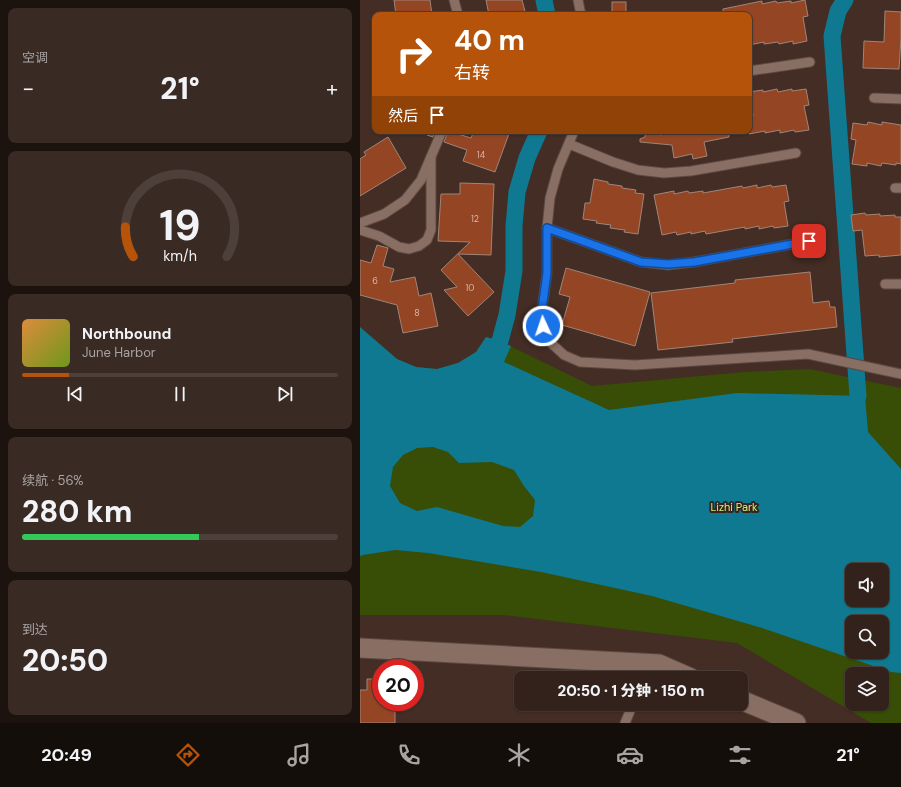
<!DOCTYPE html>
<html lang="zh">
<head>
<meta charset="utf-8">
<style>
	body { margin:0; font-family:"DM Sans","Noto Sans SC",sans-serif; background:#3a2a24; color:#f1f3f6; height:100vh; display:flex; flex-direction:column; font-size:15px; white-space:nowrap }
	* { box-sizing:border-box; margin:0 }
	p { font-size:13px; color:#a8a4a3 }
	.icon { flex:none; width:22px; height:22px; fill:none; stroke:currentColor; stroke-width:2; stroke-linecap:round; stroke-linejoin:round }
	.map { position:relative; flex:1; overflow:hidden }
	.sheet { display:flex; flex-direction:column; gap:8px; padding:8px; background:#1c130f; width:360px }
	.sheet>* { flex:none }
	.top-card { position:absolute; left:12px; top:12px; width:380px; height:122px; border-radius:8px; box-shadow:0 1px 3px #0004,0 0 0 1px #4d3f3a; background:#b45309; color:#fff; overflow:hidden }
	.controls { position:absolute; left:485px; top:563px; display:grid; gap:8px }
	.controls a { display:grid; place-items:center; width:44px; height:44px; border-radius:8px; background:#32221b; box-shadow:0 1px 3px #0004,0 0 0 1px #4d3f3a; font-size:20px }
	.speed { position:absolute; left:12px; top:659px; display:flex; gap:8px; font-size:20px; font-weight:700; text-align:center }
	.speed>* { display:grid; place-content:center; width:52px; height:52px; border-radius:50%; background:#32221b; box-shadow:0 1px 3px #0004,0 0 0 1px #4d3f3a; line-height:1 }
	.speed .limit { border:6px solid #d22; background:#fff; color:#111 }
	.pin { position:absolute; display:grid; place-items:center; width:34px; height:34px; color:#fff; margin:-17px; border-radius:8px; box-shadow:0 2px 6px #0006 }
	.me { position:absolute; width:44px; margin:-22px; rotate:357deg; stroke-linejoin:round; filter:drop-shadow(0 0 3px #0008) }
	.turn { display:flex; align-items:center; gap:14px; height:84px; padding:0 16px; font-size:18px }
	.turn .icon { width:52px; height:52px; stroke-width:2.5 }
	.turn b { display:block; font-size:28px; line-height:34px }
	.then { display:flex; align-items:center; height:38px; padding:0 16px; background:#0003; gap:8px; font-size:15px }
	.big { font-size:30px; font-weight:800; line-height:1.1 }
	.sheet .card { flex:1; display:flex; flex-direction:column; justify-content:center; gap:6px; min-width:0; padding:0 14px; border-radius:8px; background:#3a2a24 }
	.sheet .dial { align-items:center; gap:0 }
	.dial svg { height:104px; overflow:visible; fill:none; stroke:#4d3f3a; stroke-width:7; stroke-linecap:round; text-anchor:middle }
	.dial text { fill:#f1f3f6; stroke:none }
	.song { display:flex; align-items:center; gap:12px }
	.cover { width:48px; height:48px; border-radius:6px; background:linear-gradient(135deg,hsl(30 70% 55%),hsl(80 70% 35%)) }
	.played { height:4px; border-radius:2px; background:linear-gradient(90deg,#b45309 15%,#4d3f3a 15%) }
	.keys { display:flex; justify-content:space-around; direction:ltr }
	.heat { display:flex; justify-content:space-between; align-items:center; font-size:22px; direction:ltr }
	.charge { height:6px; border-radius:3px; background:linear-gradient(90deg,#34c759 56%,#4d3f3a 0) }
	.trip { position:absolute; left:154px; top:671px; width:234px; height:40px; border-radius:8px; background:#32221b; box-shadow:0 1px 3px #0004,0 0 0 1px #4d3f3a; font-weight:800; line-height:40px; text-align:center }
	.tab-bar { display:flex; height:64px; justify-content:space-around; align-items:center; background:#140e0b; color:#a8a4a3 }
	.tab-bar .icon { width:28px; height:28px }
	.tab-bar .selected { color:#b45309 }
	.tab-bar b { font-size:18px; color:#f1f3f6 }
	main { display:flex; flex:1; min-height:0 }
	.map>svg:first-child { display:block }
</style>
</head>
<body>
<main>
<section class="sheet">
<div class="card"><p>空调</p>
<div class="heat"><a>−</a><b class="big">21°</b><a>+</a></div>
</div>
<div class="card dial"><svg viewBox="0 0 100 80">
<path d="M14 69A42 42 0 1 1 86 69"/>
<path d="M14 69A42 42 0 0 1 8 46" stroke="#b45309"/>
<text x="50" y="56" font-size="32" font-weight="700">19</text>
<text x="50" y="72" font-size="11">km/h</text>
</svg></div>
<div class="card">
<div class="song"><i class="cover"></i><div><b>Northbound</b><p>June Harbor</p></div></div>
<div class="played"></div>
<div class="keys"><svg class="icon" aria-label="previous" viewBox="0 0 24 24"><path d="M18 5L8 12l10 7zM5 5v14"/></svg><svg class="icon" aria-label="pause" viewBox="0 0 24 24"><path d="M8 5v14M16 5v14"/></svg><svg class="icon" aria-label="next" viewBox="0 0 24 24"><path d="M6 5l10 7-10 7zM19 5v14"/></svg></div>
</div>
<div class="card"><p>续航 · 56%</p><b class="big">280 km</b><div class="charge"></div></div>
<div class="card"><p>到达</p><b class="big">20:50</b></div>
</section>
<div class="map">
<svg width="541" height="723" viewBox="0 0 541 723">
	<rect width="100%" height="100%" fill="#432d24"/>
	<!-- green -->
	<path fill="#384d06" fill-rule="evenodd" d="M0 327 37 359 56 367 77 369 98 363 116 352 126 337 140 341 232 386 384 372 449 369 541 388V723H511L377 643 143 615H0ZM492 570H522V600H492ZM492 622H522V652H492ZM492 674H522V704H492Z"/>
	<!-- water -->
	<path fill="#0f7991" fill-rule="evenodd" d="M0 327 37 359 56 367 77 369 98 363 116 352 126 337 140 341 151 346 144 362 249 410 377 393 505 396 508 432 541 469V673L531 672 402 628 292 596 181 572 68 553 35 550 3 555 0 556ZM73 447 88 452 99 463 132 462 154 470 164 486 175 500 173 516 160 527 143 526 77 507 57 511 40 503 30 486 33 467 43 455 57 448ZM492 570H522V600H492ZM492 622H522V652H492Z"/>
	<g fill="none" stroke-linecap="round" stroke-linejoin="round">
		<!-- canal -->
		<g stroke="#0f7991" stroke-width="17">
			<path d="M184 0 187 15"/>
			<path d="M485 0 478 11 472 36 498 396"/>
			<path d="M140 341 147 315 154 271V226L157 192 167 158 179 131"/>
		</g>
	</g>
	<!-- building -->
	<g fill="#944523" stroke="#a0857a">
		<path d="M34 0H70L72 15H36Z"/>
		<path d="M126 0H162L166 15H129Z"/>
		<path d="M445 0 448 16 443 17 447 41 433 44V41L419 44 418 42 404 44V42L389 45V15H363V9L402 1V4L416 1 417 3 431 1V3Z"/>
		<rect x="252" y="2" width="14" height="13"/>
		<path d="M525 11 541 12V38L539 69 503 68 504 41 524 42Z"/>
		<path d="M417 89 418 92 432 89V91L446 89 449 105 444 106 449 130 435 132 434 130 420 133V130L405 133V131L389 134V117L393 116 389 92 403 90V92Z"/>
		<path d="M508 122 522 125V122L541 125V164L536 163V165L522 163 521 166 507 163V166L492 164 496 140 491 139 493 123 507 125Z"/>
		<path d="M68 131H75L73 137 67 135Z"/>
		<path d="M88 131 111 138 114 131H150L135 172 103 161 107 150 84 142Z"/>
		<path d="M286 131H300V135L320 131H369V137L344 142 347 156 333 159 332 154 314 158 312 145 280 142V139L285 137Z"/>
		<path d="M28 137 46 168 0 196V159L6 155 4 152Z"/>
		<path d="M234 179 248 182V184L262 186V188L276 190 275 193 284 194 278 234 264 232 265 230 250 228 251 225 236 223 237 221 223 219 225 203H230Z"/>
		<path d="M100 183 134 184 131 255 98 254 134 292 108 316 84 290 97 287 81 270 110 242 78 241 81 194H100Z"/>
		<path d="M397 185V188L411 185 412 187 426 185 429 201 424 202 428 226 414 228 413 226 399 229V226L385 229V227L346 234 345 231 331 234V232L317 235 316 232 302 235 294 195 314 191V194L328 191 329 193 343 191V193L382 186 383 188Z"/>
		<path d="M505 213 506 215 520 214V216L535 215V217H541V255L519 257V255L505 256 502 230 493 231 491 215Z"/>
		<path d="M17 245 28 248 23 266 34 269 30 282 55 277 59 296 71 293 78 326 43 333 37 305 0 295V260L11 263Z"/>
		<path d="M206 268 290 292 275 346 202 325 210 297 199 294Z"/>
		<path d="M450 272 453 303 469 301 470 307H475L477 327 372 339 373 342 298 350 291 293 375 283V280Z"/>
		<path d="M7 679H21V702H35V723H0V690H7Z"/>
	</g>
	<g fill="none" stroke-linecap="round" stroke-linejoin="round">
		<defs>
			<g id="service">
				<path d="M94 0 98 15"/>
				<path d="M218 0 221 15"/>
				<path d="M389 71 450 62"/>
				<path d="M514 98 541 99"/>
				<path d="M214 131 198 169 190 198 187 228V273L182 309 183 327 191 343 204 355 220 362 275 365 448 354 541 374"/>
				<path d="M209 144 253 162 278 170 304 173 331 171 436 153"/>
				<path d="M535 188H541"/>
				<path d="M0 223 24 214 45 200 61 180 82 131"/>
				<path d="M187 228 281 262 308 265 334 262 449 241"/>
				<path d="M0 230 19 236 39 247 49 249 59 246 67 240 71 230V157"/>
				<path d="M525 284H541"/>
				<path d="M280 678 283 663"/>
				<path d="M265 723 273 704"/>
			</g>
			<g id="minor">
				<path d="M0 648 299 664 331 678"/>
				<path d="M381 700 436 723"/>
			</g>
		</defs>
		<!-- service casing -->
		<use href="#service" stroke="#5c4941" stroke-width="11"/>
		<!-- minor casing -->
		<use href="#minor" stroke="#5c4941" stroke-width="21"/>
		<!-- service -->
		<use href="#service" stroke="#886e63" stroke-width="9"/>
		<!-- minor -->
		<use href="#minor" stroke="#886e63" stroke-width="19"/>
	</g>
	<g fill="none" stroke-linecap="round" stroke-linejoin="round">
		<defs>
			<path id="route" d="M183 326 182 309 187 273V228L281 262 308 264 334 262 449 241"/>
		</defs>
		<!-- route casing -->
		<use href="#route" stroke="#114b97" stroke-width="10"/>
		<!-- route -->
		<use href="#route" stroke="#1a73e8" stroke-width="7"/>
	</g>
	<g text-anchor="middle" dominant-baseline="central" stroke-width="4" stroke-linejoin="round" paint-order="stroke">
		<!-- number labels -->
		<g font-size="9" fill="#d6b7ab">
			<text x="121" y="155">14</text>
			<text x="115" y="219">12</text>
			<text x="15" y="281">6</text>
			<text x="110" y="288">10</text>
			<text x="57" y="313">8</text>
		</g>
		<!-- park labels -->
		<g font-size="11" fill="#c8f181" stroke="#38231a">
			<text x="374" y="507">Lizhi Park</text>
		</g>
	</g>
</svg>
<div class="controls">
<a><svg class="icon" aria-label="sound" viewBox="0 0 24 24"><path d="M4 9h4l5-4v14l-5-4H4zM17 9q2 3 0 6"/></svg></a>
<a><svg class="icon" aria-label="search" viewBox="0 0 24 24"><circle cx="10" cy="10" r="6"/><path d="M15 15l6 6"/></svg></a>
<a><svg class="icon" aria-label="layers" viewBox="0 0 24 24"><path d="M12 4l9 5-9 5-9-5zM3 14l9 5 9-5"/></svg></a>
</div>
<div class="speed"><div class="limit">20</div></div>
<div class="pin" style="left:449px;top:241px;background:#d93025"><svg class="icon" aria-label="arrive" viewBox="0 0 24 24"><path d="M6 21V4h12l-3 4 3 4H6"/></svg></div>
<svg class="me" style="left:183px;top:326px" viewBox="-20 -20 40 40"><circle r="17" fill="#1a73e8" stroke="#fff" stroke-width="3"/><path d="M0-11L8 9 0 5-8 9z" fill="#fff"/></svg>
<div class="trip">20:50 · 1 分钟 · 150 m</div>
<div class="top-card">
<div class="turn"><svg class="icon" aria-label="right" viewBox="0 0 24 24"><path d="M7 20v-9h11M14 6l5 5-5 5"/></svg><div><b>40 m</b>右转</div></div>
<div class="then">然后<svg class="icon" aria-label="arrive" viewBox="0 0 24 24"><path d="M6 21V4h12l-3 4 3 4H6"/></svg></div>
</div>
</div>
</main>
<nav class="tab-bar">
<b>20:49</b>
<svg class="icon selected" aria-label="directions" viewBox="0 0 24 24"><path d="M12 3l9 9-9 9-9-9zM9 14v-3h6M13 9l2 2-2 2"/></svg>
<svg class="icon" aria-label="music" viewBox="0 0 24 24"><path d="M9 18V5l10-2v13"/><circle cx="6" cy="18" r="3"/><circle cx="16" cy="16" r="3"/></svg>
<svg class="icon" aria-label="phone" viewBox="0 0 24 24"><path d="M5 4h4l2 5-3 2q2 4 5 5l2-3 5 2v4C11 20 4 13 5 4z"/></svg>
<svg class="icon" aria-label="climate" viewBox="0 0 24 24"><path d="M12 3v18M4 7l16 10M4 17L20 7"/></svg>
<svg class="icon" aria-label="car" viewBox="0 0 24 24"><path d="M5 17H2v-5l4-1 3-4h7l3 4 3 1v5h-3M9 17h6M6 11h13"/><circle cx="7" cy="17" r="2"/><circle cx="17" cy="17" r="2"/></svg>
<svg class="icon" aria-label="filters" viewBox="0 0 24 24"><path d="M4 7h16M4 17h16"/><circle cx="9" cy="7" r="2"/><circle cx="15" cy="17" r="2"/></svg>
<b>21°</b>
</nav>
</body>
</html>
